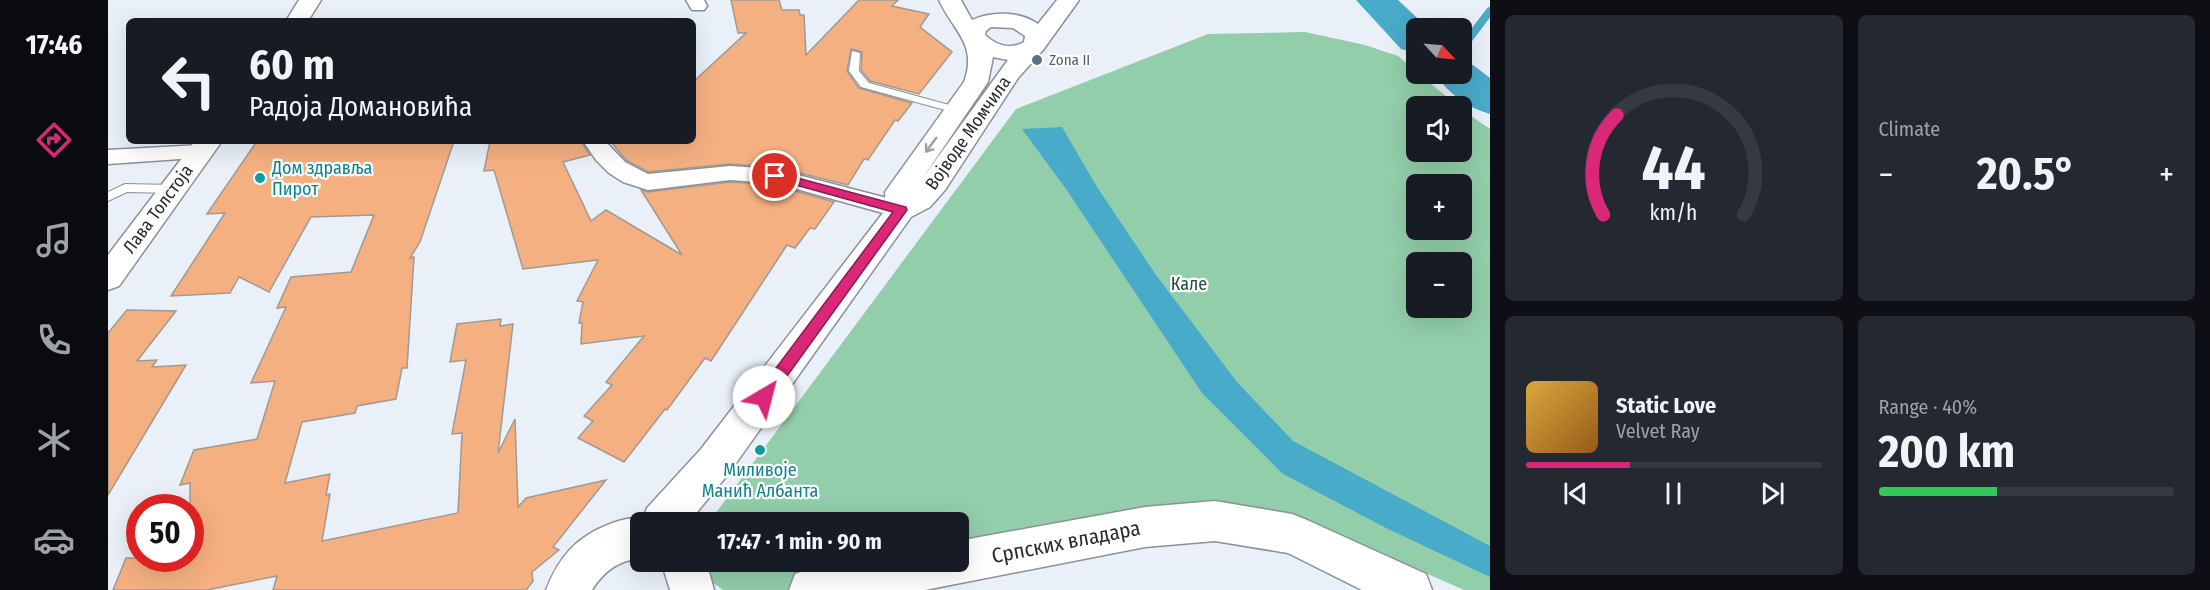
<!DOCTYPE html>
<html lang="en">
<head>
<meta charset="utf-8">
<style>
	body { margin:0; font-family:"Fira Sans Condensed",sans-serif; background:#242831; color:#f1f3f6; height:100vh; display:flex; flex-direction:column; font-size:22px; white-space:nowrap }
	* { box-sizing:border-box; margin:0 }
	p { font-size:20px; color:#9ea1a6 }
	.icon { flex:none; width:33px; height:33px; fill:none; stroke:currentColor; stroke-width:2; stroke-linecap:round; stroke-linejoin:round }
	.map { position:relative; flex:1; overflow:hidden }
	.panel { display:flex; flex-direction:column; gap:15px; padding:15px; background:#0d0f14; width:720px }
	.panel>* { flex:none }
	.hud { position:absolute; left:18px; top:18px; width:570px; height:126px; border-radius:9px; box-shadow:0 6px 24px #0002; background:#171b24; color:#f1f3f6; overflow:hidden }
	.needle { width:39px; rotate:116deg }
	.fabs { position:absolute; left:1298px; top:18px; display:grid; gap:12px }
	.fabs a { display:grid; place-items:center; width:66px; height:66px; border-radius:9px; background:#171b24; box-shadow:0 6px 24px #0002; font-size:30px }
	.speed { position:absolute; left:18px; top:494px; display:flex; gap:12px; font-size:30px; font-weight:700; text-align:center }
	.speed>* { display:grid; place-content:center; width:78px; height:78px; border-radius:50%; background:#171b24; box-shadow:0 6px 24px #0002; line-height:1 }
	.speed .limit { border:9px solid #d22; background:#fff; color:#111 }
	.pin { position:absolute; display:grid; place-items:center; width:51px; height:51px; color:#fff; margin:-26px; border:3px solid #fff; border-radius:50%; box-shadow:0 2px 6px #0007 }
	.me { position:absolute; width:66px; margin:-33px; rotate:37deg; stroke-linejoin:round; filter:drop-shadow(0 0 4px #0008) }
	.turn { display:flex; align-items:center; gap:21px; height:126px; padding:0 24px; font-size:27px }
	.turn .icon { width:78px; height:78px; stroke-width:2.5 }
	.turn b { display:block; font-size:42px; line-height:51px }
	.big { font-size:45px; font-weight:700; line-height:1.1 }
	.panel .card { flex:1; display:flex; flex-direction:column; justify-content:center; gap:9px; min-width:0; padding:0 21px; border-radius:9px; background:#242831 }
	.panel .dial { align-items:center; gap:0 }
	.dial svg { height:156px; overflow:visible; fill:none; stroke:#363941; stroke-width:7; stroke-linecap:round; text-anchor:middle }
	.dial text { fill:#f1f3f6; stroke:none }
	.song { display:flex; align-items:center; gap:18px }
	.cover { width:72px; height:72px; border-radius:9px; background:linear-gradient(135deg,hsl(40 70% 55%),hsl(30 70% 35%)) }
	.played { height:6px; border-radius:3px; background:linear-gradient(90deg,#db2777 35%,#363941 35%) }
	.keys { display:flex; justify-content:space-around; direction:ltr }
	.heat { display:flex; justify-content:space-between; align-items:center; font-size:33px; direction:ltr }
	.charge { height:9px; border-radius:4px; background:linear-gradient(90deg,#34c759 40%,#363941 0) }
	.panel .tiles { flex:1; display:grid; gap:15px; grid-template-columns:repeat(2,1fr) }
	.trip { position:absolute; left:522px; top:512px; width:339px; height:60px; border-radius:9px; background:#171b24; box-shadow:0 6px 24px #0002; font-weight:700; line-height:60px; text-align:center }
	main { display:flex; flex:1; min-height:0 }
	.tabs { display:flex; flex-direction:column; width:108px; justify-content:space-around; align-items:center; background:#090b0e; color:#9ea1a6 }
	.tabs .icon { width:42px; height:42px }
	.tabs .on { color:#db2777 }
	.tabs b { font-size:27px; color:#f1f3f6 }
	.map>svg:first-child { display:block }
</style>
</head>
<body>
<main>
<nav class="tabs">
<b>17:46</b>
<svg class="icon on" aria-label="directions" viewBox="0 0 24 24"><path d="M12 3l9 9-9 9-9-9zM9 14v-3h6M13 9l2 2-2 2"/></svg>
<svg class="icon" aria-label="music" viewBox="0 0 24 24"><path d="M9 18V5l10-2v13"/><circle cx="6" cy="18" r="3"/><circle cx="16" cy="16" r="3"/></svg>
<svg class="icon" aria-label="phone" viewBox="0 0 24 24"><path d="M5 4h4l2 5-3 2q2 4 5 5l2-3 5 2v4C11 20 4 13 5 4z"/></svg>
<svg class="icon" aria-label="climate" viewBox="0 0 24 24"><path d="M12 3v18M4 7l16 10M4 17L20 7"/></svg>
<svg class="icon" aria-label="car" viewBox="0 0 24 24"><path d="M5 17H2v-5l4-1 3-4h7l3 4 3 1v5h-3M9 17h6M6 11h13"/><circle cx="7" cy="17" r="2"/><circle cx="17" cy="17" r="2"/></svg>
</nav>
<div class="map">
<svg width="1382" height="590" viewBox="0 0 1382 590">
	<rect width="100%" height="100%" fill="#e9f0f8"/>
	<!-- green -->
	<g fill="#92cea9" fill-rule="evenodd">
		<path d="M1197 32 1257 45 1290 56 1308 71V74H1311L1350 106H1308V152H1353V109L1382 129V590H1356L1238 538 1183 520 851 557 850 522H601L908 109 1100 34ZM1308 184H1353V230H1308ZM1308 262H1353V308H1308Z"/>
		<path d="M591 561H831L694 590H615L600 579Z"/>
	</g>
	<!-- water -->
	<path fill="#49abca" d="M954 127 989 187 1048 275 1129 382 1185 441 1382 546V577L1280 529 1175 474 1094 393 958 189 914 129Z"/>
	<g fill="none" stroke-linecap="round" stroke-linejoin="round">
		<!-- stream -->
		<path stroke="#49abca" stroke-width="8" d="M1353 49 1382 11"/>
		<!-- river -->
		<g fill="#49abca" fill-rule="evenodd">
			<path d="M1248 0H1290L1320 28H1308V53L1293 49Z"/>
			<path d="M1353 62 1365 65 1382 78V114C1360 108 1340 93 1327 74H1353Z"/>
		</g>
	</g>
	<!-- building -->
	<g fill="#f5b082" stroke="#a29993" stroke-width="1.5">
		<path d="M623 0H671L674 10H691L692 15H696L698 55 751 0H790L784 6 821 14 812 27 844 52 811 94 762 81 753 70 754 52 743 49 739 71 751 88 804 103 790 121 787 120 760 160 756 159 740 185 667 167 622 164 540 172 518 160 502 141H585V82L638 33H630Z"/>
		<path d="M149 141H346L312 242 302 258 306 257 299 368H294L288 399 249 406 247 413 194 422 177 483 222 474 218 495 222 494 214 541 350 513 354 433 344 434 358 360 342 362 349 324 393 319 392 326 405 324 390 453 407 419 410 507 418 498 498 480 445 547 451 550 424 572 425 581 418 590H165L169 576 99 590H5L18 558H82V483L72 485 86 450 149 439 167 381 143 383 178 307 169 308 183 277 243 272 266 215 203 217 161 292 131 277 122 293 63 296 117 213 99 214Z"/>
		<path d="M382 141H473L482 155 455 162 483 221 498 210 574 255 533 190 540 192 622 182 667 185 726 202 707 229 702 228 687 248 679 245 603 361 597 358 559 410 557 409 516 462 470 438 485 421 476 416 504 385 498 382 536 336 473 344 474 323H471L475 302 469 301 490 260 415 269 386 170 376 171Z"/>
		<path d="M19 310 68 311 29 361 49 360 44 367 78 365 0 495V333Z"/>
	</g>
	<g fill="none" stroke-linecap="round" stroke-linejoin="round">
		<defs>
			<g id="lane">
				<path d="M744 51 752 53 751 71 761 83 852 108 853 110 848 113 753 87 741 71Z"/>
				<path d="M17 184 64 185 70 189 64 193 19 192 0 201V192Z"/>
			</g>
			<g id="street">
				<path d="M578 0H596L599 6 596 10H584Z"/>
				<path d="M475 141H497L517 162 540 174 622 166 667 169 802 204 805 210 802 216 793 218 667 183 622 180 540 190 515 182 501 173 488 160Z"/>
				<path d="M93 145 101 147 104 152 101 157 0 164V150Z"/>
			</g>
			<g id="secondary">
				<path d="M191 0H213L200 21H178Z"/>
				<path d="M831 0H853L864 20C884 11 912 11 930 24L949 0H971L935 50 910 78 837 190 822 207 803 217 621 473 581 522H532V558C510 561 496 571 484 590H438C451 557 468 537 502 524 512 520 524 517 535 519L539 508 593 449 778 209 777 192 856 82C870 44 845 31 831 0ZM883 27 905 28 917 36 916 42C902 50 888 45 877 35L878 31ZM885 57 900 60 814 179 880 82Z"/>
				<path d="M87 141H114L11 286 0 290V255Z"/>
				<path d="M1107 501 1184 514 1199 520 1318 574 1324 590H1254L1180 553 1107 541 1037 547 817 590H681L687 574C738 553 797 561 850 561V541L1037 507Z"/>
				<path d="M553 561H598L606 590H562Z"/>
			</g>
		</defs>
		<!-- lane casing -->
		<use href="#lane" stroke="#8b9199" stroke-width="2"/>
		<!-- street casing -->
		<use href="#street" stroke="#8b9199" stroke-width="3"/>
		<!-- secondary casing -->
		<use href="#secondary" stroke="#8b9199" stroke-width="3"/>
		<!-- lane -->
		<use href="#lane" fill="#fff" fill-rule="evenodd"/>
		<!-- street -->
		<use href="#street" fill="#fff" fill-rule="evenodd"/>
		<!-- secondary -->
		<use href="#secondary" fill="#fff" fill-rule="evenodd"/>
	</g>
	<!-- one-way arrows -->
	<defs><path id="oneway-shaft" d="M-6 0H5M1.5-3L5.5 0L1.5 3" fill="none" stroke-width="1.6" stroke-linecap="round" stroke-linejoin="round" transform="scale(1.5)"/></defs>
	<use stroke="#9e9fa0" href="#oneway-shaft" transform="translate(823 145) rotate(126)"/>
	<!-- route -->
	<path fill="#db2777" stroke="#8e194d" stroke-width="1.5" d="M667 172 798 207 799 210 661 401 656 403 650 401 648 397 650 392 785 212 663 178 661 176Z"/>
	<!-- markers -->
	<circle fill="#5c6f8a" stroke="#fff" stroke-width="2" cx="929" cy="60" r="6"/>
	<g fill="#0f9aa8" stroke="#fff" stroke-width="2">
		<circle cx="152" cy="178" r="6"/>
		<circle cx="652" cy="450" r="6"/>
	</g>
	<g text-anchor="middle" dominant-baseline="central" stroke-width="4.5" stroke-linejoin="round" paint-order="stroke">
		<!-- far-service labels -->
		<g font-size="15" fill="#4e5e75" stroke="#fff" text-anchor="start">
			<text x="941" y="60">Zona II</text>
		</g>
		<!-- street labels -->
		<g font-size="18" fill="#282a2d" stroke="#fff">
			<text transform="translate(860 133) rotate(-55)">Војводе Момчила</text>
			<text transform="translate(50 209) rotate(-54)">Лава Толстоја</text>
		</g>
		<!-- culture labels -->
		<g font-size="18" fill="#0d838f" stroke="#fff" text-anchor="start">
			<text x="164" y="168">Дом здравља<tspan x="164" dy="21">Пирот</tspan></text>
			<text x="652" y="470" text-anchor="middle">Миливоје<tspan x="652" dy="21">Манић Албанта</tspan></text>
		</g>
		<!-- park labels -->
		<g font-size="18" fill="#195335" stroke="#fff">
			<text x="1081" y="284">Кале</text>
		</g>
		<!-- near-street labels -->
		<g font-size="21" fill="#282a2d" stroke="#fff">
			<text transform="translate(958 542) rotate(-11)">Српских владара</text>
		</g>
	</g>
</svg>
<div class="fabs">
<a><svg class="needle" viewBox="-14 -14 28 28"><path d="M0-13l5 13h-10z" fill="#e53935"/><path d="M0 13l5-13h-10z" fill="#9ea1a6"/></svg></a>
<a><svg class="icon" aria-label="sound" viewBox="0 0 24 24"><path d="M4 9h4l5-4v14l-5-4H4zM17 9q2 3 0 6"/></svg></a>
<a>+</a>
<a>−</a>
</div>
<div class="speed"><div class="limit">50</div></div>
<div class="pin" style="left:667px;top:176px;background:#d93025"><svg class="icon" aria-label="arrive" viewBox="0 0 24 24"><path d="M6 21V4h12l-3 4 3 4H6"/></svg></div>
<svg class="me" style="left:656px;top:397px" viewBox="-20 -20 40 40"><circle r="19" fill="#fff"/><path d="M0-13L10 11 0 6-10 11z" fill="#db2777"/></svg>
<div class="trip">17:47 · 1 min · 90 m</div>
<div class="hud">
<div class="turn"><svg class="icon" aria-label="left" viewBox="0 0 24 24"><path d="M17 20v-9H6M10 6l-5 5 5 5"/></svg><div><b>60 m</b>Радоја Домановића</div></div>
</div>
</div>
<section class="panel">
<div class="tiles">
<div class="card dial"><svg viewBox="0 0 100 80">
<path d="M14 69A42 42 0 1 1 86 69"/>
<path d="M14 69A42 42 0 0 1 21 18" stroke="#db2777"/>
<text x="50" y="56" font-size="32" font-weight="700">44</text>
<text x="50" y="72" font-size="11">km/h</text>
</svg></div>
<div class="card"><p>Climate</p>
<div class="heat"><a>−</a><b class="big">20.5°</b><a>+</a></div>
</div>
<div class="card">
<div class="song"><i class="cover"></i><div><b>Static Love</b><p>Velvet Ray</p></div></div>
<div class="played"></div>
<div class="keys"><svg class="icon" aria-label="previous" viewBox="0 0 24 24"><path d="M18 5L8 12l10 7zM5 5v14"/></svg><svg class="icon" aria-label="pause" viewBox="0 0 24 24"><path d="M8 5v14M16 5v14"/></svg><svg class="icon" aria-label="next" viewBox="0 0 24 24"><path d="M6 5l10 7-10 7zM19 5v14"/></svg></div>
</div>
<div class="card"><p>Range · 40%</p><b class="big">200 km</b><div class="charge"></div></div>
</div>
</section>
</main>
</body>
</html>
